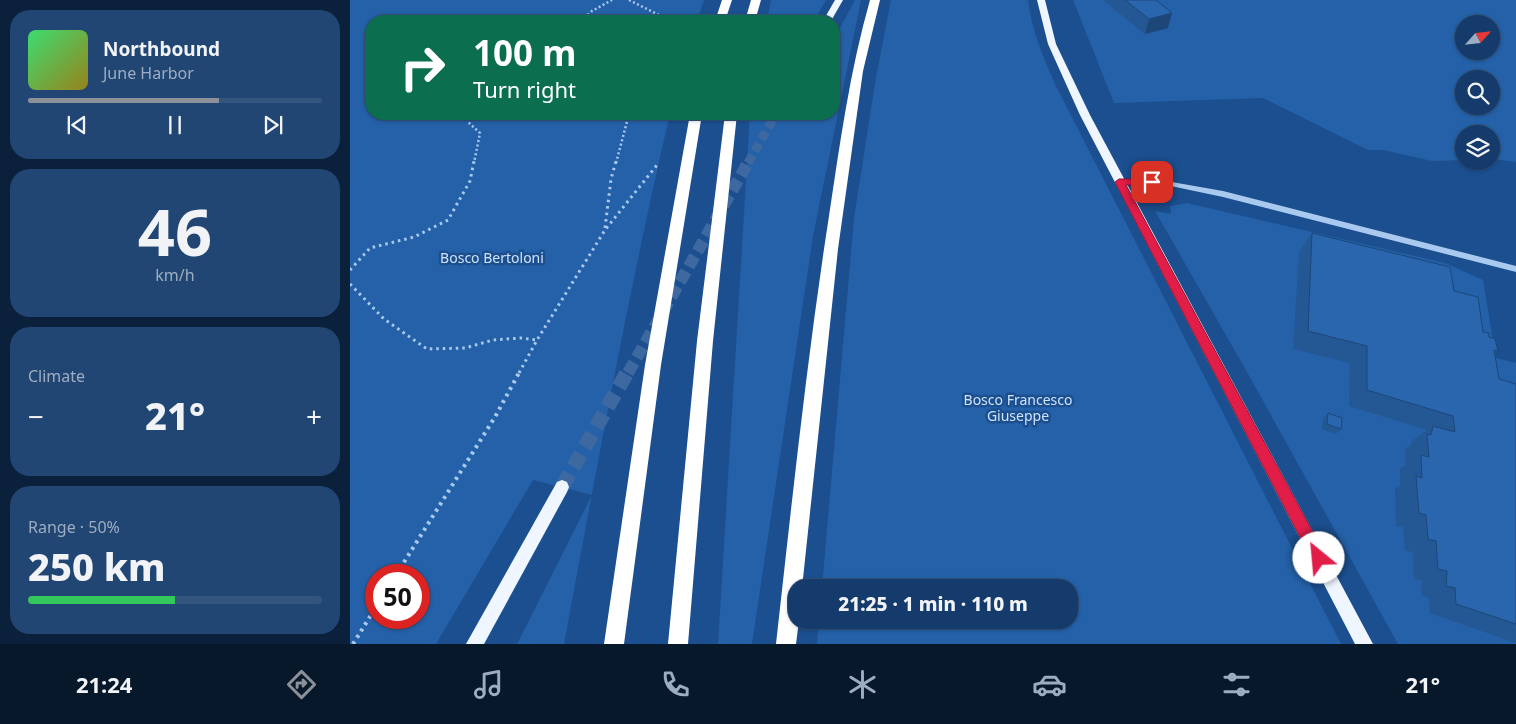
<!DOCTYPE html>
<html lang="en">
<head>
<meta charset="utf-8">
<style>
	body { margin:0; font-family:"Noto Sans",sans-serif; background:#214673; color:#f1f3f6; height:100vh; display:flex; flex-direction:column; font-size:19px; white-space:nowrap }
	* { box-sizing:border-box; margin:0 }
	p { font-size:16px; color:#9dadc1 }
	.icon { flex:none; width:28px; height:28px; fill:none; stroke:currentColor; stroke-width:2; stroke-linecap:round; stroke-linejoin:round }
	.map { position:relative; flex:1; overflow:hidden }
	.sheet { display:flex; flex-direction:column; gap:10px; padding:10px; background:#0b203b; width:350px }
	.sheet>* { flex:none }
	.banner { position:absolute; left:15px; top:15px; width:475px; height:105px; border-radius:20px; box-shadow:0 1px 4px #0004,0 0 0 1px #33557e; background:#0b6e4f; color:#fff; overflow:hidden }
	.needle { width:32px; rotate:63deg }
	.buttons { position:absolute; left:1105px; top:15px; display:grid; gap:10px }
	.buttons a { display:grid; place-items:center; width:45px; height:45px; border-radius:50%; background:#143b6b; box-shadow:0 1px 4px #0004,0 0 0 1px #33557e; font-size:25px }
	.speed { position:absolute; left:15px; top:564px; display:flex; gap:10px; font-size:25px; font-weight:700; text-align:center }
	.speed>* { display:grid; place-content:center; width:65px; height:65px; border-radius:50%; background:#143b6b; box-shadow:0 1px 4px #0004,0 0 0 1px #33557e; line-height:1 }
	.speed .limit { border:8px solid #d22; background:#fff; color:#111 }
	.pin { position:absolute; display:grid; place-items:center; width:42px; height:42px; color:#fff; margin:-21px; border-radius:10px; box-shadow:0 2px 8px #0006 }
	.me { position:absolute; width:55px; margin:-28px; rotate:332deg; stroke-linejoin:round; filter:drop-shadow(0 0 4px #0008) }
	.turn { display:flex; align-items:center; gap:18px; height:105px; padding:0 25px; font-size:22px }
	.turn .icon { width:65px; height:65px; stroke-width:2.5 }
	.turn b { display:block; font-size:35px; line-height:42px }
	.big { font-size:38px; font-weight:800; line-height:1.1 }
	.sheet .widget { flex:1; display:flex; flex-direction:column; justify-content:center; gap:8px; min-width:0; padding:0 18px; border-radius:20px; background:#214673 }
	.sheet .dial { align-items:center; gap:0 }
	.dial b { font-size:65px; line-height:1 }
	.song { display:flex; align-items:center; gap:15px }
	.cover { width:60px; height:60px; border-radius:8px; background:linear-gradient(135deg,hsl(140 70% 55%),hsl(50 70% 35%)) }
	.played { height:5px; border-radius:2px; background:linear-gradient(90deg,#8c9099 65%,#33557e 65%) }
	.keys { display:flex; justify-content:space-around; direction:ltr }
	.heat { display:flex; justify-content:space-between; align-items:center; font-size:28px; direction:ltr }
	.charge { height:8px; border-radius:4px; background:linear-gradient(90deg,#34c759 50%,#33557e 0) }
	.trip { position:absolute; left:438px; top:579px; width:290px; height:50px; border-radius:20px; background:#143b6b; box-shadow:0 1px 4px #0004,0 0 0 1px #33557e; font-weight:800; line-height:50px; text-align:center }
	.dock { display:flex; height:80px; justify-content:space-around; align-items:center; background:#08182b; color:#9dadc1 }
	.dock .icon { width:35px; height:35px }
	.dock .current { color:#8c9099 }
	.dock b { font-size:22px; color:#f1f3f6 }
	main { display:flex; flex:1; min-height:0 }
	.map>svg:first-child { display:block }
</style>
</head>
<body>
<main>
<section class="sheet">
<div class="widget">
<div class="song"><i class="cover"></i><div><b>Northbound</b><p>June Harbor</p></div></div>
<div class="played"></div>
<div class="keys"><svg class="icon" aria-label="previous" viewBox="0 0 24 24"><path d="M18 5L8 12l10 7zM5 5v14"/></svg><svg class="icon" aria-label="pause" viewBox="0 0 24 24"><path d="M8 5v14M16 5v14"/></svg><svg class="icon" aria-label="next" viewBox="0 0 24 24"><path d="M6 5l10 7-10 7zM19 5v14"/></svg></div>
</div>
<div class="widget dial"><b>46</b><p>km/h</p></div>
<div class="widget"><p>Climate</p>
<div class="heat"><a>−</a><b class="big">21°</b><a>+</a></div>
</div>
<div class="widget"><p>Range · 50%</p><b class="big">250 km</b><div class="charge"></div></div>
</section>
<div class="map">
<svg width="1166" height="644" viewBox="0 0 1166 644">
	<rect width="100%" height="100%" fill="#1b4f8f"/>
	<!-- green -->
	<g fill="#2461a8" fill-rule="evenodd">
		<path d="M0 0H354L347 21H21V114H320C279 289 247 467 214 644H167L242 495 183 480 86 644H0ZM26 575H69V618H26Z"/>
		<path d="M421 0H476L464 21H417Z"/>
		<path d="M505 0H511L463 236 402 644H368L400 114H428L442 116 443 114H484V39Z"/>
		<path d="M541 0H678C682 31 693 57 706 86L991 644H467L469 620H719V588L472 587 504 218 526 77Z"/>
		<path d="M723 0H1166V162L1141 159V134H1114V160L1082 161 1033 150H1018L913 98 764 103ZM1114 24H1141V51H1114ZM1114 79H1141V106H1114Z"/>
		<path d="M837 203 1095 263 1133 280 1146 358 1166 363V644H1048L902 381 805 211 821 214 820 206Z"/>
	</g>
	<g fill="none" stroke-linecap="round" stroke-linejoin="round">
		<!-- major-tunnel-far2 -->
		<path stroke="#3d69a0" stroke-width="9" stroke-dasharray="9 4.5" stroke-linecap="butt" d="M398 163 426 114"/>
		<!-- major-tunnel-far1 -->
		<path stroke="#3d69a0" stroke-width="12" stroke-dasharray="12 5.5" stroke-linecap="butt" d="M278 373 399 161"/>
		<!-- major-tunnel -->
		<path stroke="#3d69a0" stroke-width="15" stroke-dasharray="15 8" stroke-linecap="butt" d="M212 487 278 371"/>
		<!-- path-far2 -->
		<g stroke="#a9c9ee" stroke-width="2.5" stroke-dasharray="2 2.5" stroke-linecap="butt">
			<path d="M279 0 309 15 307 21"/>
			<path d="M231 21 242 11 262 0"/>
			<path d="M118 114V122L130 133 124 163"/>
			<path d="M266 163 279 114"/>
		</g>
		<!-- path-far1 -->
		<g stroke="#a9c9ee" stroke-width="3" stroke-dasharray="2.5 4" stroke-linecap="butt">
			<path d="M255 228 261 179 266 161"/>
			<path d="M0 270 20 248 64 237 98 220 120 181 124 161"/>
			<path d="M0 284 34 319 77 349 115 348 143 340 171 338 187 340"/>
			<path d="M169 373 187 340 255 230 307 165"/>
		</g>
		<!-- path -->
		<g stroke="#a9c9ee" stroke-width="4" stroke-dasharray="3 4.5" stroke-linecap="butt">
			<path d="M46 575 145 417 170 371"/>
			<path d="M3 644 26 607"/>
		</g>
		<!-- minor -->
		<path fill="#a9c9ee" fill-rule="evenodd" d="M766 180 816 181 873 191 1166 266V272L873 197 816 185 769 184 765 182Z"/>
		<!-- major -->
		<g fill="#f0f6ff" fill-rule="evenodd">
			<path d="M485 0H493L481 21H473Z"/>
			<path d="M687 0H695L706 44 740 115 1023 644H1005L730 115 698 44Z"/>
			<path d="M212 480 217 482 219 487 217 492 134 644H116L207 482Z"/>
		</g>
		<!-- highway -->
		<g fill="#fff" fill-rule="evenodd">
			<path d="M372 0H382L375 21H365Z"/>
			<path d="M401 0H411L405 21H395Z"/>
			<path d="M520 0H530L513 71 488 249 452 588H446V620H449L446 644H426C442 501 457 358 479 216 490 143 500 70 520 0Z"/>
			<path d="M340 114H352L311 365 274 644H254L295 365Z"/>
			<path d="M375 114H387L363 341 338 644H318L347 341Z"/>
		</g>
	</g>
	<!-- wall -->
	<g fill="#245895">
		<path d="M753 0H806L818 28 795 34Z"/>
		<path d="M962 233 1104 291 1133 332 1139 337 1148 351 1145 353 1149 379 1166 384V643L1080 613 1079 598 1071 595 1072 581 1064 579 1063 553 1055 550 1053 527 1046 526 1045 489 1050 486V469L1056 465 1055 449 1061 445 1062 441 1077 430 999 406 1000 363 943 349 949 252Z"/>
		<path d="M978 413 991 429 986 434 972 429 973 418Z"/>
	</g>
	<!-- shaded-wall -->
	<path fill="#1d4779" d="M822 13 818 28 795 34 799 19Z"/>
	<!-- building -->
	<g fill="#2a66ad" stroke="#1d4779">
		<path d="M775 0H806L822 13 799 19Z"/>
		<path d="M962 233 1100 267 1104 291 1128 297 1133 332 1139 333V337L1145 339 1148 351 1144 350 1149 379 1166 384V624L1106 604 1105 588 1096 586 1097 571 1088 569 1086 541 1078 539 1076 515 1069 513 1066 476 1072 478 1071 455 1079 457 1077 434 1081 435 1083 426 1105 432 1103 416 1017 390V346L958 331Z"/>
		<path d="M978 413 992 418 991 429 977 424Z"/>
	</g>
	<!-- route -->
	<path fill="#e11d48" stroke="#92132f" d="M769 179H802L807 182 802 185H776L974 553 976 558 974 564 969 566 964 564 765 182Z"/>
	<g text-anchor="middle" dominant-baseline="central" stroke-width="5" stroke-linejoin="round" paint-order="stroke">
		<!-- park labels -->
		<g font-size="14" fill="#cfe3fa" stroke="#1b4f8f">
			<text x="142" y="257">Bosco Bertoloni</text>
			<text x="668" y="399">Bosco Francesco<tspan x="668" dy="16">Giuseppe</tspan></text>
		</g>
	</g>
</svg>
<div class="buttons">
<a><svg class="needle" viewBox="-14 -14 28 28"><path d="M0-13l5 13h-10z" fill="#e53935"/><path d="M0 13l5-13h-10z" fill="#9dadc1"/></svg></a>
<a><svg class="icon" aria-label="search" viewBox="0 0 24 24"><circle cx="10" cy="10" r="6"/><path d="M15 15l6 6"/></svg></a>
<a><svg class="icon" aria-label="layers" viewBox="0 0 24 24"><path d="M12 4l9 5-9 5-9-5zM3 14l9 5 9-5"/></svg></a>
</div>
<div class="speed"><div class="limit">50</div></div>
<div class="pin" style="left:802px;top:182px;background:#d93025"><svg class="icon" aria-label="arrive" viewBox="0 0 24 24"><path d="M6 21V4h12l-3 4 3 4H6"/></svg></div>
<svg class="me" style="left:969px;top:558px" viewBox="-20 -20 40 40"><circle r="19" fill="#fff"/><path d="M0-13L10 11 0 6-10 11z" fill="#e11d48"/></svg>
<div class="trip">21:25 · 1 min · 110 m</div>
<div class="banner">
<div class="turn"><svg class="icon" aria-label="right" viewBox="0 0 24 24"><path d="M7 20v-9h11M14 6l5 5-5 5"/></svg><div><b>100 m</b>Turn right</div></div>
</div>
</div>
</main>
<nav class="dock">
<b>21:24</b>
<svg class="icon current" aria-label="directions" viewBox="0 0 24 24"><path d="M12 3l9 9-9 9-9-9zM9 14v-3h6M13 9l2 2-2 2"/></svg>
<svg class="icon" aria-label="music" viewBox="0 0 24 24"><path d="M9 18V5l10-2v13"/><circle cx="6" cy="18" r="3"/><circle cx="16" cy="16" r="3"/></svg>
<svg class="icon" aria-label="phone" viewBox="0 0 24 24"><path d="M5 4h4l2 5-3 2q2 4 5 5l2-3 5 2v4C11 20 4 13 5 4z"/></svg>
<svg class="icon" aria-label="climate" viewBox="0 0 24 24"><path d="M12 3v18M4 7l16 10M4 17L20 7"/></svg>
<svg class="icon" aria-label="car" viewBox="0 0 24 24"><path d="M5 17H2v-5l4-1 3-4h7l3 4 3 1v5h-3M9 17h6M6 11h13"/><circle cx="7" cy="17" r="2"/><circle cx="17" cy="17" r="2"/></svg>
<svg class="icon" aria-label="filters" viewBox="0 0 24 24"><path d="M4 7h16M4 17h16"/><circle cx="9" cy="7" r="2"/><circle cx="15" cy="17" r="2"/></svg>
<b>21°</b>
</nav>
</body>
</html>
